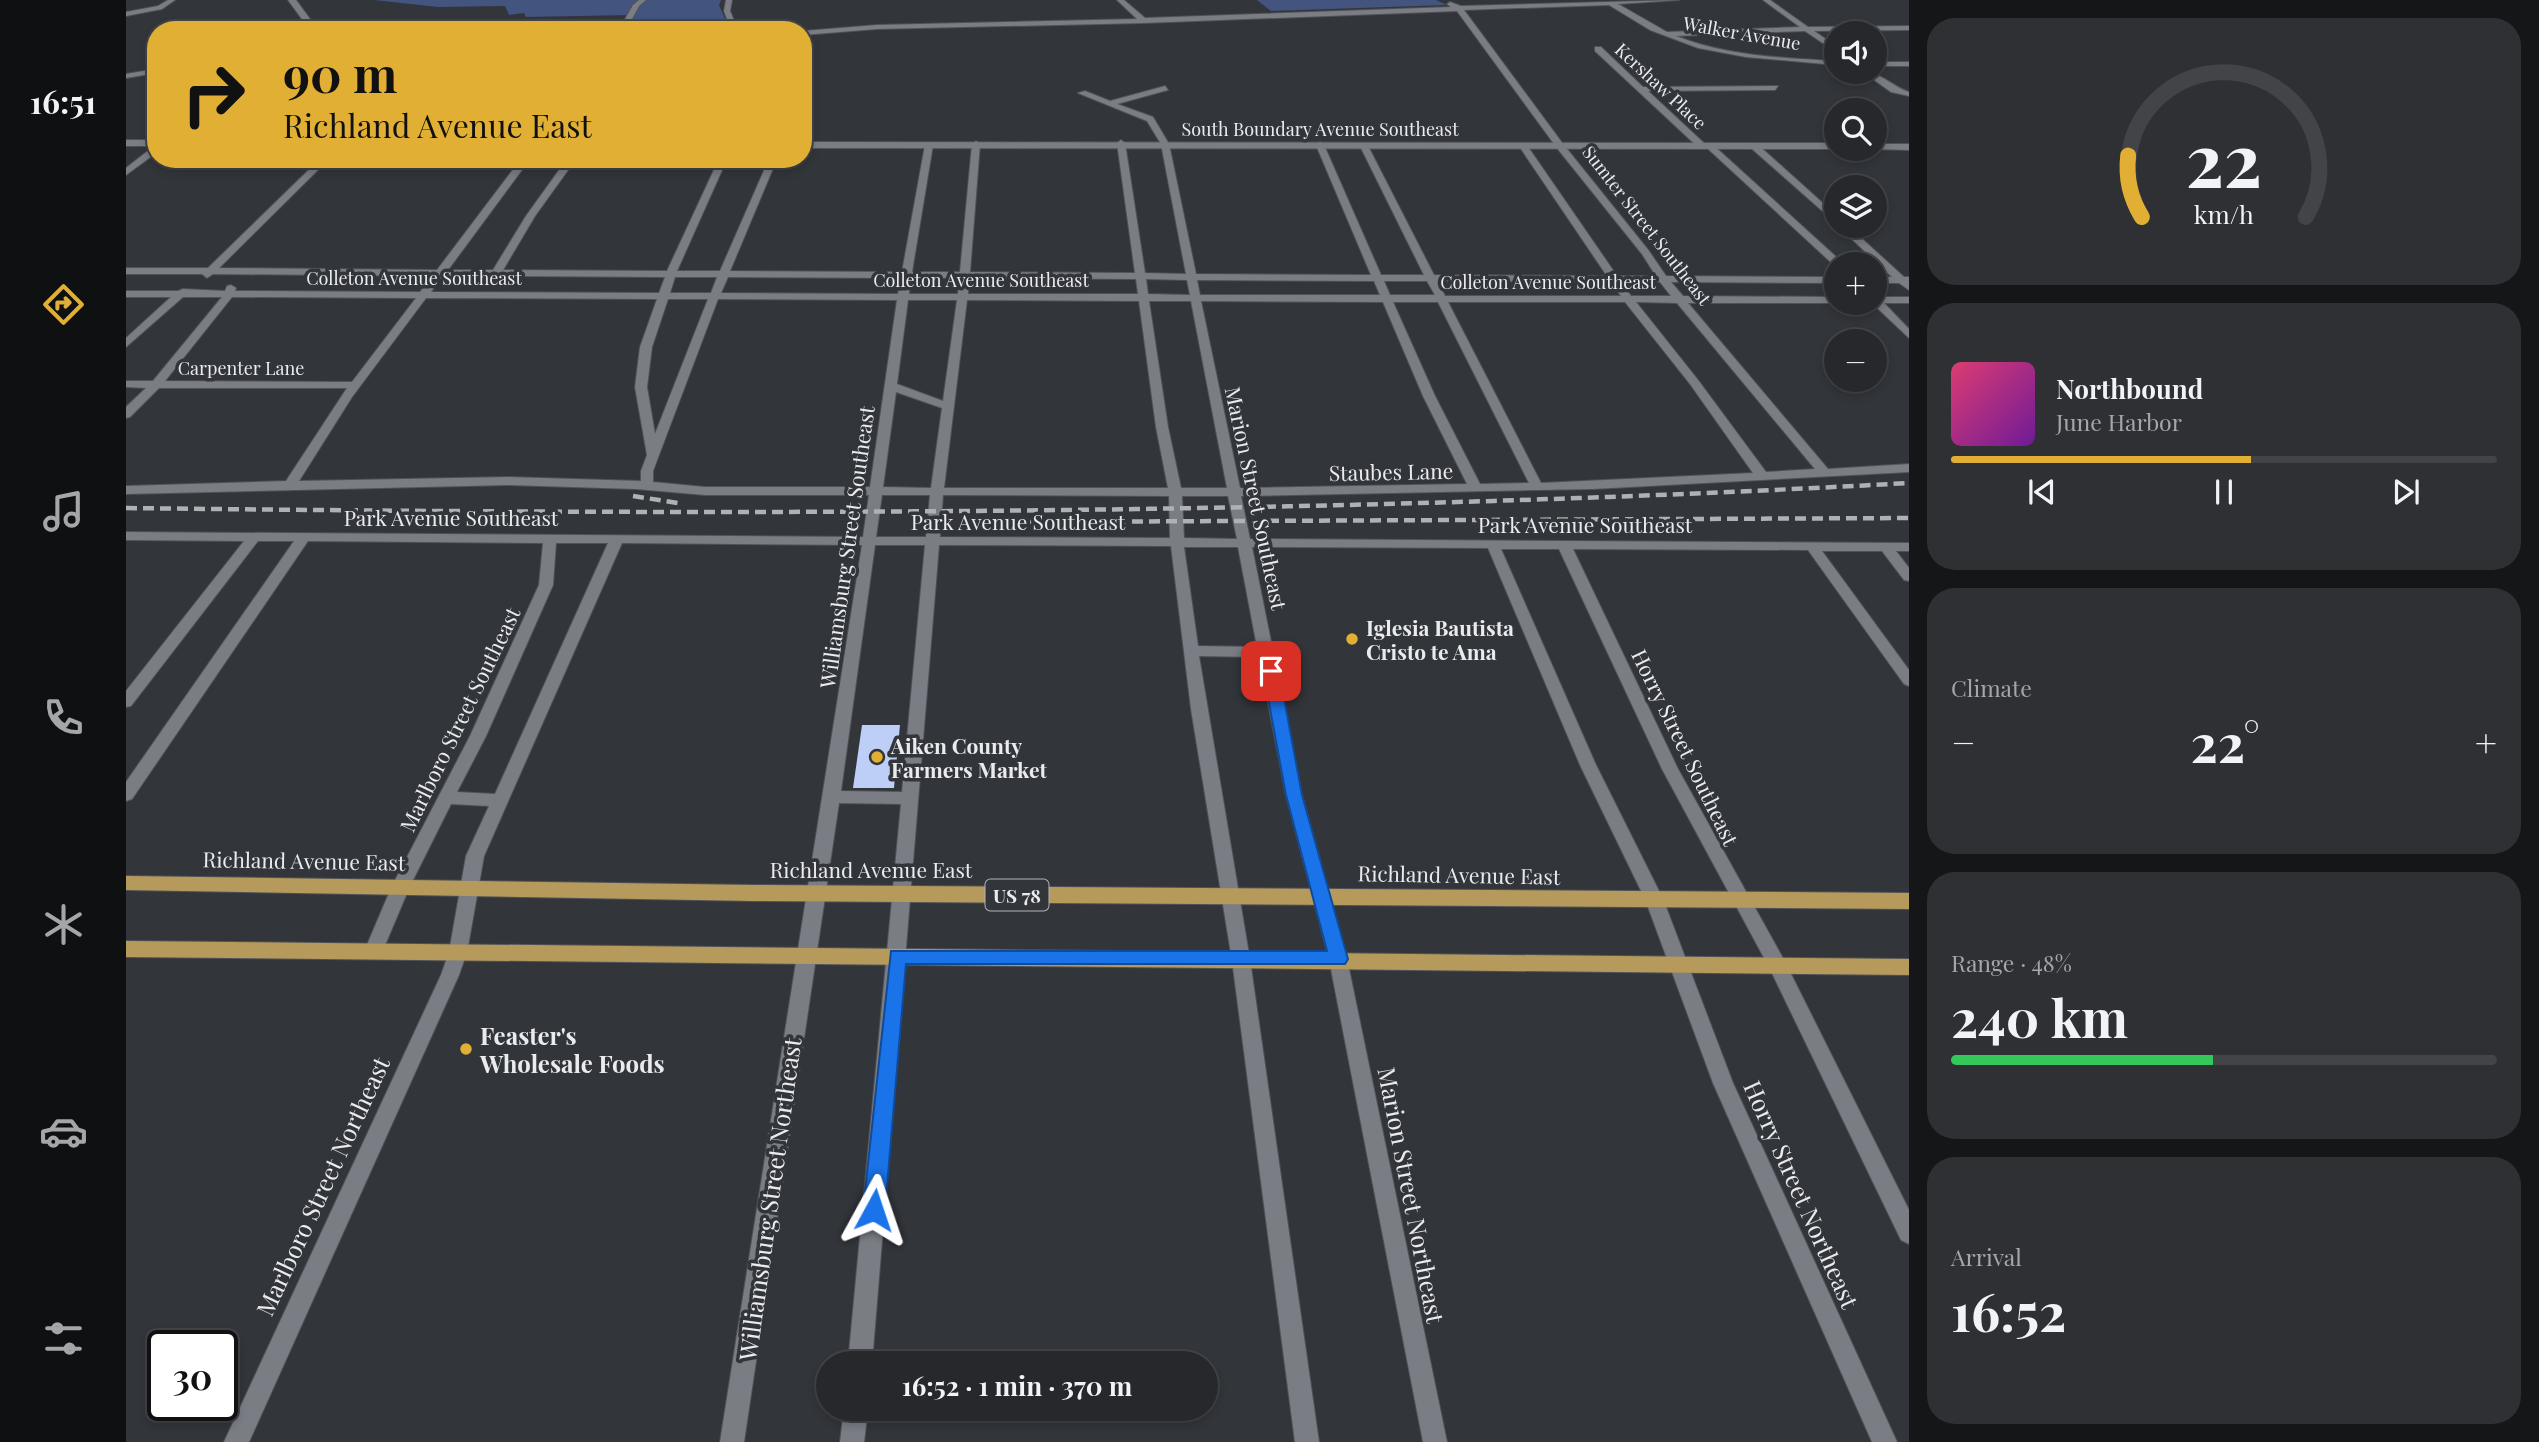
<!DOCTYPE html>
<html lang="en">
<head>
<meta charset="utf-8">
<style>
	body { margin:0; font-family:"Playfair Display",serif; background:#2e3034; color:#f1f3f6; height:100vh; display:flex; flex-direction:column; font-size:26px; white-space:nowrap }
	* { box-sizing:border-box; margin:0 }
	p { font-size:23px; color:#a4a6a9 }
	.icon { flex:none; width:38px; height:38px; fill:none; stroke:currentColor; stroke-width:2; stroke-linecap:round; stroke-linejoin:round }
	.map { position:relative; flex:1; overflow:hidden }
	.panel { display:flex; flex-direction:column; gap:18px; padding:18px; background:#151618; width:630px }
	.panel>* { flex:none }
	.top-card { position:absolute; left:21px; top:21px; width:665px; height:147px; border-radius:28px; box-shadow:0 4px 10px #0003,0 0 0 2px #424448; background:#e1af34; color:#111; overflow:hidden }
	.controls { position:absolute; left:1698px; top:21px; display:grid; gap:14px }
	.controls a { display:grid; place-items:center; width:63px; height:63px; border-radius:50%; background:#26282c; box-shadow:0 4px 10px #0003,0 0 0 2px #424448; font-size:35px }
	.speed { position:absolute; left:21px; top:1330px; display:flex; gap:14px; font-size:35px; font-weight:700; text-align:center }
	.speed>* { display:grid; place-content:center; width:91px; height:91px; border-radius:50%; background:#26282c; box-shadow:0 4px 10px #0003,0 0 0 2px #424448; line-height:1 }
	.speed .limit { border:4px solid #111; border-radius:10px; background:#fff; color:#111 }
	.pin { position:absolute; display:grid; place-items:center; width:60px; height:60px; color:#fff; margin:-30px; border-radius:14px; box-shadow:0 4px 10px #0006 }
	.me { position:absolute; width:77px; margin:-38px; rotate:5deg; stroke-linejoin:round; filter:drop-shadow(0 0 5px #0008) }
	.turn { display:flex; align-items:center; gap:24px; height:147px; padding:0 21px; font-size:32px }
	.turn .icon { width:91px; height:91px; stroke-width:2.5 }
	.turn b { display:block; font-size:49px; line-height:60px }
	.big { font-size:52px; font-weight:700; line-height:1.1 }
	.panel .card { flex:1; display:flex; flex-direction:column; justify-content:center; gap:10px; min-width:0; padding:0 24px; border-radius:28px; background:#2e3034 }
	.panel .dial { align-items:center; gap:0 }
	.dial svg { height:182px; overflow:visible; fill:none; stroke:#424448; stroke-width:7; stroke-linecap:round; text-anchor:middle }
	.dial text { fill:#f1f3f6; stroke:none }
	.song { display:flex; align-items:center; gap:21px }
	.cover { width:84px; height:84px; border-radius:10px; background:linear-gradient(135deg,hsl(340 70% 55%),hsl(280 70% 35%)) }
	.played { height:7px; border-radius:4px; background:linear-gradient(90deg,#e1af34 55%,#424448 55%) }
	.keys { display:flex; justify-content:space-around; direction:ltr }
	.heat { display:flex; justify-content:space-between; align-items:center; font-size:38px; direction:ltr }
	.charge { height:10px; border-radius:5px; background:linear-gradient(90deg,#34c759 48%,#424448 0) }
	.trip { position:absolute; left:690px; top:1351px; width:402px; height:70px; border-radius:35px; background:#26282c; box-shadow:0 4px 10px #0003,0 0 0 2px #424448; font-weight:700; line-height:70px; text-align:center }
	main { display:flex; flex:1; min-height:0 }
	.tabs { display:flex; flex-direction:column; width:126px; justify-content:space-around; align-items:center; background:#0f1012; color:#a4a6a9 }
	.tabs .icon { width:49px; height:49px }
	.tabs .current { color:#e1af34 }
	.tabs b { font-size:32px; color:#f1f3f6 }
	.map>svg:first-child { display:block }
</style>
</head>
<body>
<main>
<nav class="tabs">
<b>16:51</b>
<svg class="icon current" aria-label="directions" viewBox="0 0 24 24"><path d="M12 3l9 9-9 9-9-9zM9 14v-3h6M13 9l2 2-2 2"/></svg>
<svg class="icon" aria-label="music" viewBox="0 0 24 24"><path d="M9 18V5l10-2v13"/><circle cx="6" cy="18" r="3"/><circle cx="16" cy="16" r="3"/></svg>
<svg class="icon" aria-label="phone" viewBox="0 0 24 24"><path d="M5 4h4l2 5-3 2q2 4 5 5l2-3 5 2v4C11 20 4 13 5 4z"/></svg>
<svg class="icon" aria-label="climate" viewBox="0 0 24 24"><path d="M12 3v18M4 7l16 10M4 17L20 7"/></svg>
<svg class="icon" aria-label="car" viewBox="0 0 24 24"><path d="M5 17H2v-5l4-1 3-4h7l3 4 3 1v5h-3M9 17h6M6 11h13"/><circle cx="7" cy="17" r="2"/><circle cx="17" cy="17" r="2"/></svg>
<svg class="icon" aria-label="filters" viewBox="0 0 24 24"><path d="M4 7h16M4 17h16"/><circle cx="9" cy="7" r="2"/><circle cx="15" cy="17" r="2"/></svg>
</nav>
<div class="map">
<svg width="1783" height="1442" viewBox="0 0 1783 1442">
	<rect width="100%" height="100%" fill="#32353a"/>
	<!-- green -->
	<g fill="#43547f">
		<path d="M248 0H595L593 5 604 30H495L505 15 400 17 398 13 383 15 379 6 312 7Z"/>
		<path d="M1131 0H1310L1321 5 1145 11Z"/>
	</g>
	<!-- building -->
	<path fill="#bdcef7" d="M736 725H774L768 788H727Z"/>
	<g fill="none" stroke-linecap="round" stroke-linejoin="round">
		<defs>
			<g id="minor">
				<path d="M42 0H49L36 9 0 16V12L32 6Z"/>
				<path d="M513 0H520L513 6 500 30H493L507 5Z"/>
				<path d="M600 0H606L604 11 612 30H605L598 11Z"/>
				<path d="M991 0H998L1019 18 1325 7 1321 4 1324 2 1335 6 1553 0 1492 4 1541 32 1674 27 1637 0H1644L1682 27 1783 26V30L1688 31 1710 46V52L1679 31 1550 36C1600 56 1657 58 1710 61V65L1620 57 1572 48 1524 30 1483 5 1338 10 1437 144 1523 251 1540 276 1710 277V283L1545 282 1557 296 1710 297V303H1562L1702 469 1783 464V472L1467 489 1115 496 1124 539 1783 543V551H1770L1783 568V581L1778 580 1756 551H1696L1783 670V686L1778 684 1682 550 1447 549 1552 769 1658 960 1783 1210V1244L1775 1240 1643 967 1536 769 1433 549H1375L1470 765 1537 899 1607 1083 1771 1442H1746L1587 1083 1519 899 1454 765 1362 548 1126 547 1176 795 1221 959 1321 1442H1297L1203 959 1160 795 1133 657 1073 656 1124 960 1193 1442H1169L1106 960 1065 709 1045 546 813 545 746 1363H722L775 804 713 803 618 1442H594L736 545 496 543 358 856 341 952 333 975 123 1442H98L315 975 323 952 340 856 363 806 325 804 284 886 254 957 247 959 240 957 238 952 266 886 344 736 413 585 417 543 182 541 6 799 0 801V782L168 541H132L5 706 0 707V691L118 541 0 540V532L737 537 743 495H579L510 489 382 485 0 494V486L160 481 221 388H33L4 417 0 418V407L20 388 0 387V381H27L96 297H57L0 347V338L45 297H0V291H52L57 289 99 291 101 286 105 285 110 288 109 291 294 292 307 276 87 274 81 278 76 274H0V268H82L194 159H203L93 268 311 270 395 159H404L322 270H367L400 216 441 159H450L409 216 377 270 541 271 593 159H601L551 271H594L643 159H651L604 271 776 272 799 145 803 142 807 145 786 272H834L846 144 850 141 854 144 844 272 1009 273 991 143 995 140 999 143 1019 273 1060 274 1035 144 1021 121 952 93 959 91 984 101 1039 86 1042 90 991 104 1027 117 1043 144 1070 274 1245 275 1190 145 1194 142 1198 145 1255 275H1298L1234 146 1238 143 1242 146 1308 275 1481 276 1393 146 1397 143 1400 144 1491 276H1530L1516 254 1431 148 1331 11 1018 23 751 29 677 35V31L751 25 1011 19ZM317 276H363L361 280 366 283 373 276 539 277 533 293 305 292ZM549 277H591L585 293H544ZM602 277 775 278 772 294 595 293ZM785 278H833L832 294H783ZM843 278 1010 279 1012 294H842ZM1020 279 1061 280 1064 295 1022 294ZM1071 280 1248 281 1254 295H1074ZM1258 281H1301L1309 295H1264ZM1312 281 1485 282 1495 296H1319ZM1495 282H1534L1545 296H1505ZM106 297 290 298 226 382 39 381ZM300 298 531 299 514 347 509 387 521 455 515 471V481L382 477 173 481 226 397ZM542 299H582L529 434 521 387 526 347ZM592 299 771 300 744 487H579L527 482V471L533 455ZM782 300H831L817 401 771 384ZM841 300 1013 301 1030 427 1042 488H818ZM1023 301H1065L1101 488H1055L1042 427ZM1075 301 1257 302 1297 396 1341 484 1114 488ZM1267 302H1312L1403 483 1354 484 1309 396ZM1322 302H1499L1564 384 1627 473 1415 483ZM1510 302 1551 303 1689 469 1640 472 1572 380ZM770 392 816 408 805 488 757 487ZM756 495H804L800 537H750ZM817 495 1043 496 1044 538 814 537ZM1056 496H1102L1111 539 1058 538ZM430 543H482L369 794 331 792 360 736 427 585ZM749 545H799L776 792 715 791ZM1058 547H1112L1131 647 1072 646Z"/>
				<path d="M1469 47H1475L1517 87 1652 86 1649 90 1522 91 1580 145 1586 144 1718 264 1709 266 1580 147 1573 148 1469 51Z"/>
				<rect x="1748" y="62" width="35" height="4"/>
				<path d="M30 69V73L0 78V74Z"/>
				<path d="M1737 72C1753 71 1767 87 1783 92V96L1765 92Z"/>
				<path d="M1625 144H1631L1710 215V223L1625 148Z"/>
				<path d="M27 147H30V153L0 175V168Z"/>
				<path d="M1712 226H1722L1778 277H1783V290L1773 283H1748V277H1766Z"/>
				<path d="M1748 297H1783V303H1758L1783 329V338L1746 303H1748Z"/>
				<path d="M718 1409H742L738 1442H714Z"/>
			</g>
			<g id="tertiary">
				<path d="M162 0H170L192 30H184Z"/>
				<rect x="0" y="140" width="30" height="6"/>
				<path d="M677 142 1710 143V149L677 148Z"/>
				<path d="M1748 144H1783V150L1745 149H1748Z"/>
			</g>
			<g id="primary">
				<path d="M0 876 628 885 1783 893V909L628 901 0 890Z"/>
				<path d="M0 941 1783 959V975L0 957Z"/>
			</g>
		</defs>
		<!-- minor casing -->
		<use href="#minor" stroke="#505257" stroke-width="2"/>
		<!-- tertiary casing -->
		<use href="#tertiary" stroke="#505257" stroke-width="2"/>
		<!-- primary casing -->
		<use href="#primary" stroke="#505257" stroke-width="2"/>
		<!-- minor -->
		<use href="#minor" fill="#7a7d84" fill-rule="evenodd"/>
		<!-- tertiary -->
		<use href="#tertiary" fill="#7a7d84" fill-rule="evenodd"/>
		<!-- primary -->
		<use href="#primary" fill="#b59a5c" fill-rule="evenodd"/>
		<!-- rail -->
		<g stroke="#afb1b5" stroke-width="4.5" stroke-dasharray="11 6" stroke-linecap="butt">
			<path d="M507 496 552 503"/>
			<path d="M0 508C595 515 1189 516 1783 483"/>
			<path d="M887 522 1783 518"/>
		</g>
	</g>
	<!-- route -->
	<path fill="#1a73e8" stroke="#114b97" stroke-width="2" d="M1145 666 1153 671 1176 795 1222 959 1219 964H780L759 1210 756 1218 748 1221 740 1218 737 1210 765 951H1201L1160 795 1137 671Z"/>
	<!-- markers -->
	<g fill="#e1af34" stroke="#32353a" stroke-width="2.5">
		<circle cx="1226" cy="639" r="7"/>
		<circle cx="751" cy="757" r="7"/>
		<circle cx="340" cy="1049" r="7"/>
	</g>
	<g text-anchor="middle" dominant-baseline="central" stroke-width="7" stroke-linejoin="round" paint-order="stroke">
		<!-- far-street labels -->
		<g font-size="18" fill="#eaebef" stroke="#32353a">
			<text transform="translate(1616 33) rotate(10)">Walker Avenue</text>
			<text transform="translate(1535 86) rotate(43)">Kershaw Place</text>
			<text x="1194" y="129">South Boundary Avenue Southeast</text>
			<text transform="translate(1521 225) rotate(52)">Sumter Street Southeast</text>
			<text x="288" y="278">Colleton Avenue Southeast</text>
			<text x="855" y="280">Colleton Avenue Southeast</text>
			<text x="1422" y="282">Colleton Avenue Southeast</text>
			<text x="115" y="368">Carpenter Lane</text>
		</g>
		<!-- shield labels -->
		<rect fill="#32353a" stroke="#b3b4b9" stroke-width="2" x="859.5" y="879.5" width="63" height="31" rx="5"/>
		<g font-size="19" font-weight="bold" fill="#eaebef">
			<text x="891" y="895">US 78</text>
		</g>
		<!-- street labels -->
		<g font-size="21" fill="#eaebef" stroke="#32353a">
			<text transform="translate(1265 471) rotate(-1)">Staubes Lane</text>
			<text transform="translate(1131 498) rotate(78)">Marion Street Southeast</text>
			<text x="325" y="517">Park Avenue Southeast</text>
			<text x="892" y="521">Park Avenue Southeast</text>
			<text x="1459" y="524">Park Avenue Southeast</text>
			<text transform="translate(720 547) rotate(-82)">Williamsburg Street Southeast</text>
			<text transform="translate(333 719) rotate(-64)">Marlboro Street Southeast</text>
			<text transform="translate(1560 747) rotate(64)">Horry Street Southeast</text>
			<text transform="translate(178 860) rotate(1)">Richland Avenue East</text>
			<text x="745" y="869">Richland Avenue East</text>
			<text transform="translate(1333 874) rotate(1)">Richland Avenue East</text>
		</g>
		<!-- poi labels -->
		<g font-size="21" font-weight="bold" fill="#eaebef" stroke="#32353a" text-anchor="start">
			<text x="1240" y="627">Iglesia Bautista<tspan x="1240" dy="24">Cristo te Ama</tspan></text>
			<text x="765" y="745">Aiken County<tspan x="765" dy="24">Farmers Market</tspan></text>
		</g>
		<!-- near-poi labels -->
		<g font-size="24" font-weight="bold" fill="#eaebef" stroke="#32353a" text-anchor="start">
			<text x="354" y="1035">Feaster's<tspan x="354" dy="28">Wholesale Foods</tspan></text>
		</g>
		<!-- near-street labels -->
		<g font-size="24" fill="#eaebef" stroke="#32353a">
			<text transform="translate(196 1186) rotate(-65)">Marlboro Street Northeast</text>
			<text transform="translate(1676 1194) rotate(66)">Horry Street Northeast</text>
			<text transform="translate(1286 1195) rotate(79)">Marion Street Northeast</text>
			<text transform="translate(643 1199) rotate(-82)">Williamsburg Street Northeast</text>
		</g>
	</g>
</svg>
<div class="controls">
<a><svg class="icon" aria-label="sound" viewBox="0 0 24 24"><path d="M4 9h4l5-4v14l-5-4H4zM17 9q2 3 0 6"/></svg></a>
<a><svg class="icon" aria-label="search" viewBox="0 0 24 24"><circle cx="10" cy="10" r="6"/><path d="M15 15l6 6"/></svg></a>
<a><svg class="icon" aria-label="layers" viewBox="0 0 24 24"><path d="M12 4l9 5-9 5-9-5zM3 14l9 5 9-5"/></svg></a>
<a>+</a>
<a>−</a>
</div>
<div class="speed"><div class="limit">30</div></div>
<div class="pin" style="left:1145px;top:671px;background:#d93025"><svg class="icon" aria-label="arrive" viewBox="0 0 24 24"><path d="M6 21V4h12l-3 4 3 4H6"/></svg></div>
<svg class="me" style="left:748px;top:1210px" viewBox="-20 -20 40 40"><path d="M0-17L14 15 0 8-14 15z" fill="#1a73e8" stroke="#fff" stroke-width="4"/></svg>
<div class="trip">16:52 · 1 min · 370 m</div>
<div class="top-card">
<div class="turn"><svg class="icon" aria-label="right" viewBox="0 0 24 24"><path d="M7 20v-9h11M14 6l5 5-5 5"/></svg><div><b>90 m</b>Richland Avenue East</div></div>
</div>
</div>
<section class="panel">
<div class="card dial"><svg viewBox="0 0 100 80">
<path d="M14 69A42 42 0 1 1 86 69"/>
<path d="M14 69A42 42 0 0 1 8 42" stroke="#e1af34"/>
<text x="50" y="56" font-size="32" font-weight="700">22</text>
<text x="50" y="72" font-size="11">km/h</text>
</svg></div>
<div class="card">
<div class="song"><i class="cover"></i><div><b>Northbound</b><p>June Harbor</p></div></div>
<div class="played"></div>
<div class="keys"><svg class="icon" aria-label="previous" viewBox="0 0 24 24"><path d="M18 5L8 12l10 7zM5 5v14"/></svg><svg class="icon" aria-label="pause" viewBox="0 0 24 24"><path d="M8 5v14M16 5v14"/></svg><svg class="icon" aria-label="next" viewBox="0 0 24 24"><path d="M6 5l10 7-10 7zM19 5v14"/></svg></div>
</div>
<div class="card"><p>Climate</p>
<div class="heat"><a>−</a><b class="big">22°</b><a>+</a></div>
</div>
<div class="card"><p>Range · 48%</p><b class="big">240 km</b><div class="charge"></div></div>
<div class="card"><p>Arrival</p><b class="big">16:52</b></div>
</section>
</main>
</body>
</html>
